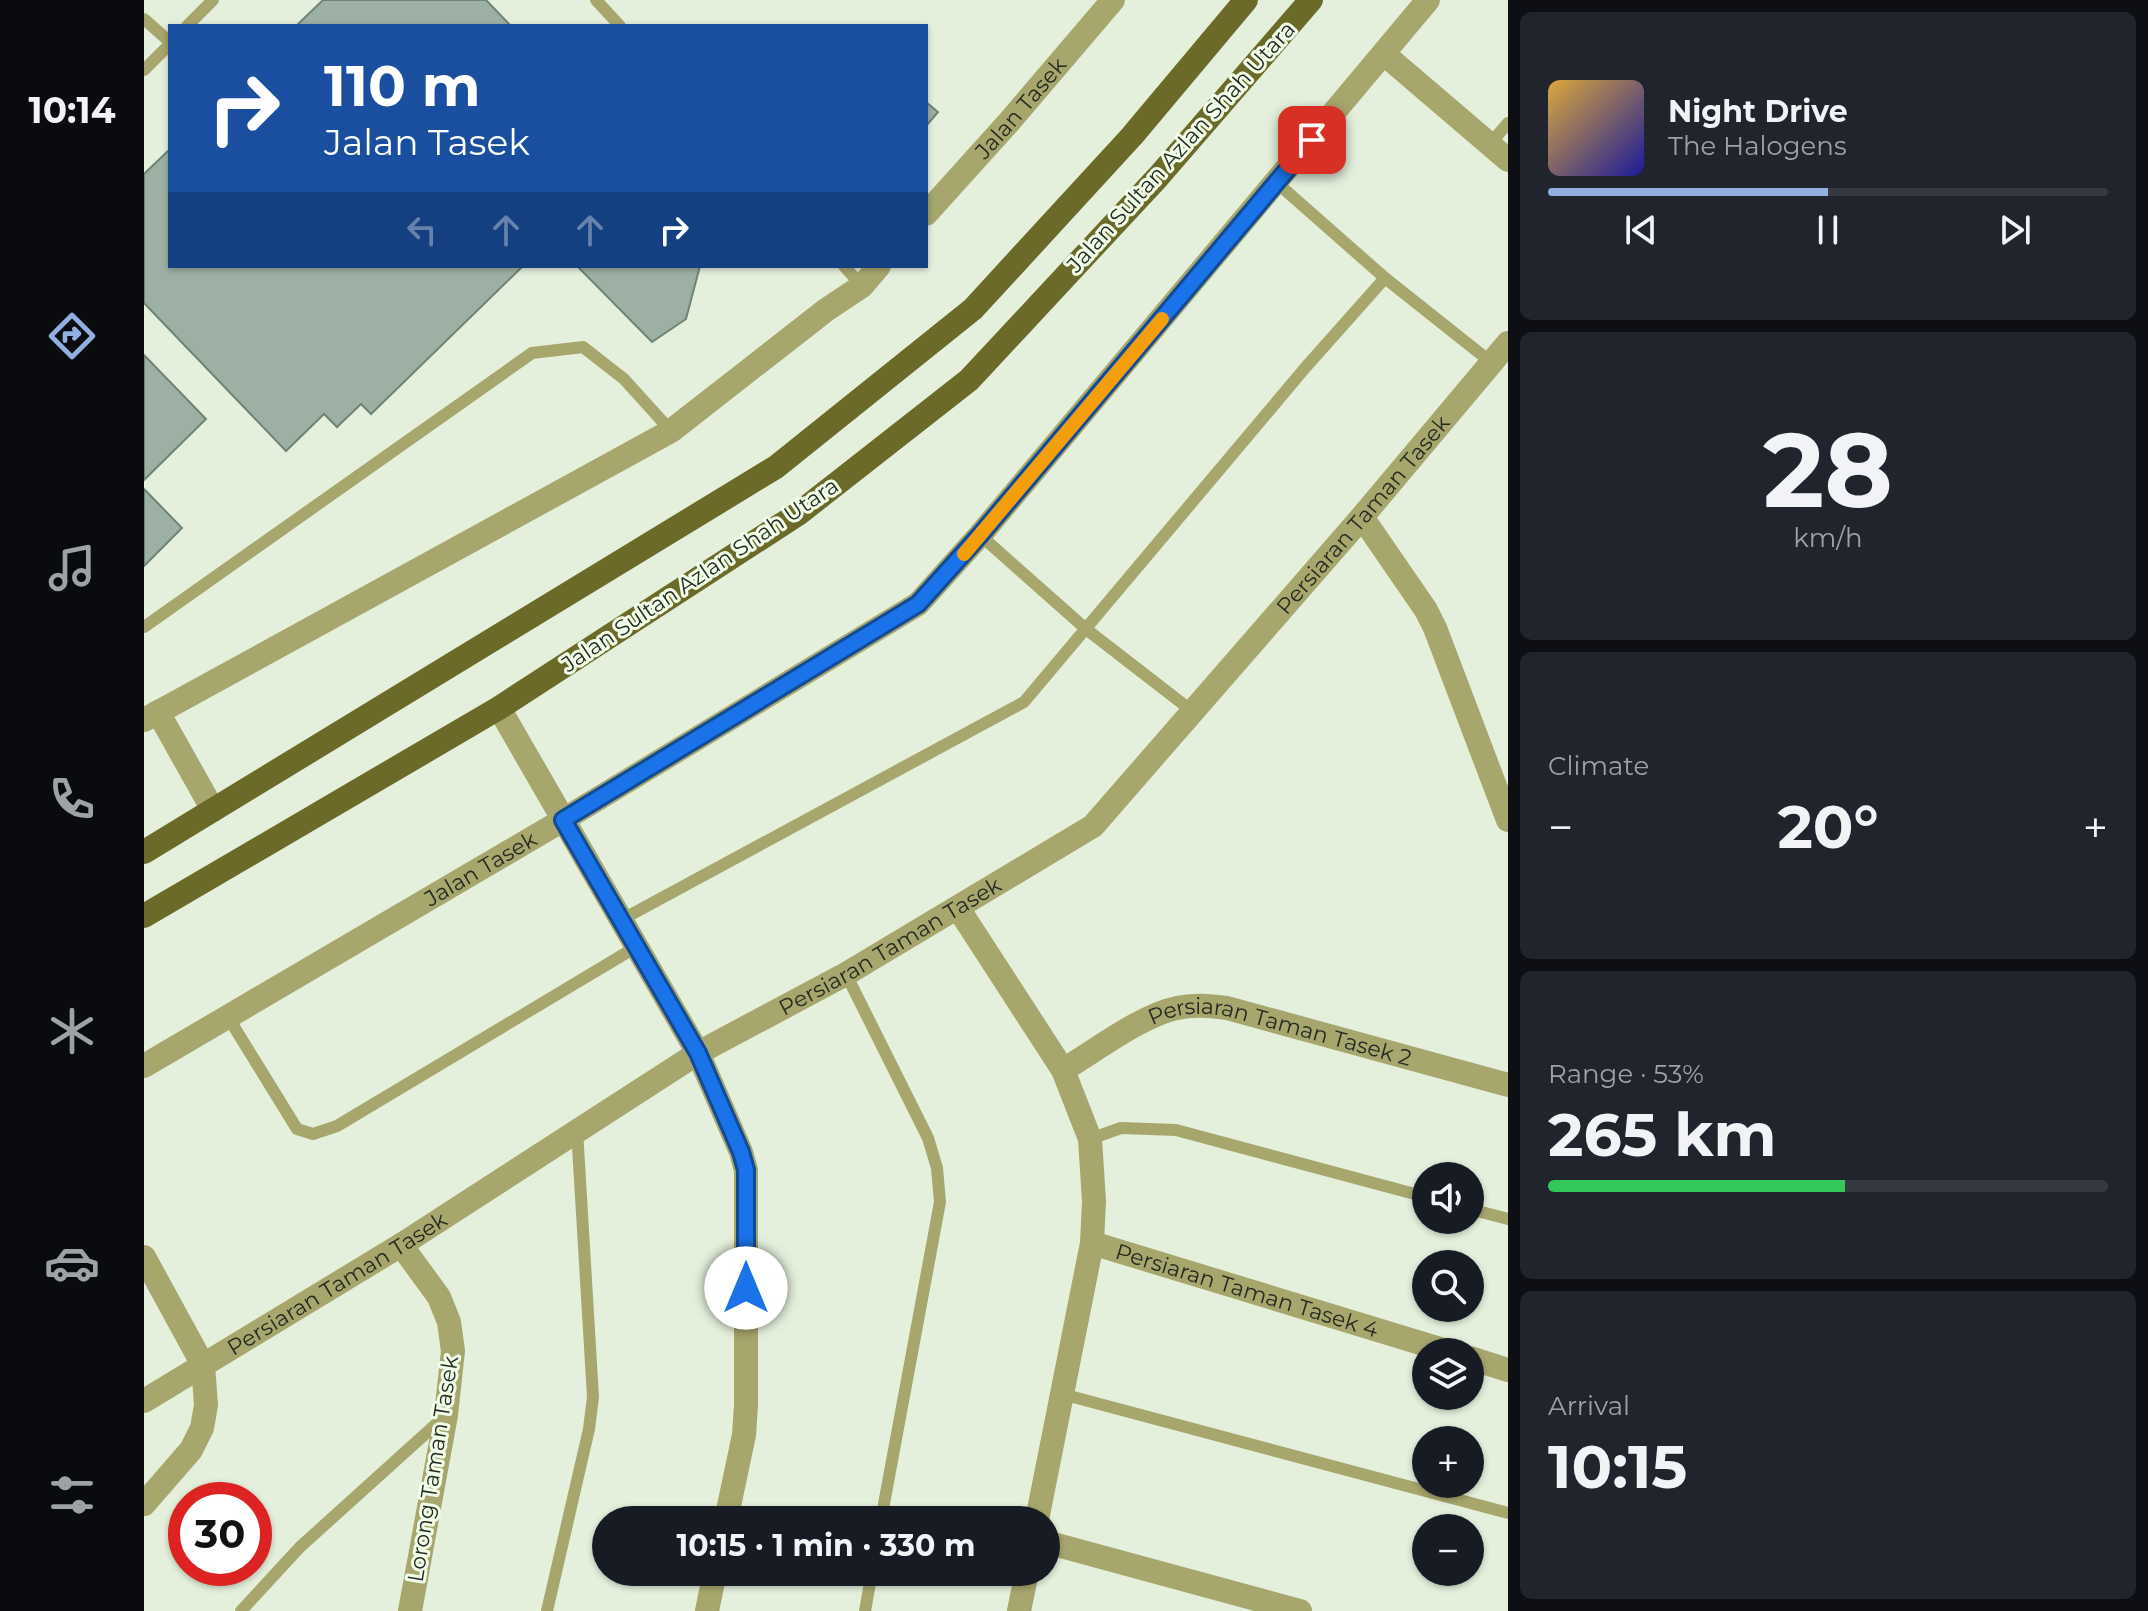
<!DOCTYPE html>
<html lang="en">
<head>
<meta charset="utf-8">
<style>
	body { margin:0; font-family:Montserrat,sans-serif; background:#20242c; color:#f1f3f6; height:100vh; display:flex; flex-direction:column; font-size:30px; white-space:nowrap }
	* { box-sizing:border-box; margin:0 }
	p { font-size:26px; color:#9ea1a6 }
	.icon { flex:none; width:44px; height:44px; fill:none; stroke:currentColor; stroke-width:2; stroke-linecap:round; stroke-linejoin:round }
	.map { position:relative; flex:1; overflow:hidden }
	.panel { display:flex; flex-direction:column; gap:12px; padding:12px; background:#0d0f14; width:640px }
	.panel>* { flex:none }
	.hud { position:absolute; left:24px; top:24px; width:760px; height:244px; border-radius:0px; box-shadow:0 2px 6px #0004; background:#1a4fa0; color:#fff; overflow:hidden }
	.fabs { position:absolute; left:1268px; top:1162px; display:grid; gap:16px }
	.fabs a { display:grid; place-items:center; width:72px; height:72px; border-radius:50%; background:#171b24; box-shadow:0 2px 6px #0004; font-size:40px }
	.speed { position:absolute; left:24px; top:1482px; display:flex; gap:16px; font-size:40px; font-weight:700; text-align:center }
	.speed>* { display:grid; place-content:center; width:104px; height:104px; border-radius:50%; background:#171b24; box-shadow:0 2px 6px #0004; line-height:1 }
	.speed .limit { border:12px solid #d22; background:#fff; color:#111 }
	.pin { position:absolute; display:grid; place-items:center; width:68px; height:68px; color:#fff; margin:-34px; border-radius:16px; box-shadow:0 4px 12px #0006 }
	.me { position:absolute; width:88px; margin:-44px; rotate:0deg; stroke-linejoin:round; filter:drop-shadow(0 0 6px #0008) }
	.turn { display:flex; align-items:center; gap:28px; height:168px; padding:0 24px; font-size:36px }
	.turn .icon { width:104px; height:104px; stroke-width:2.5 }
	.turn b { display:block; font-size:56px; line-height:68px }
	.lanes { display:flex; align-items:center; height:76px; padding:0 24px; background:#0003; justify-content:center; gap:40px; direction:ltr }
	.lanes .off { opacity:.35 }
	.big { font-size:60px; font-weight:700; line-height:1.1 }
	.panel .tile { flex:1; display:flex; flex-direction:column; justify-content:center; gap:12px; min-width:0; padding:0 28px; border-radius:12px; background:#20242c }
	.panel .dial { align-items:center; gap:0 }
	.dial b { font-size:104px; line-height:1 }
	.song { display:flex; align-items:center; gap:24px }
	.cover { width:96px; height:96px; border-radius:12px; background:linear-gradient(135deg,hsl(40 70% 55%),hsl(240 70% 35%)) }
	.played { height:8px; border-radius:4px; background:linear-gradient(90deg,#91afe1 50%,#363941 50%) }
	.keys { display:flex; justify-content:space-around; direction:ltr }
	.heat { display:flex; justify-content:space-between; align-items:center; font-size:44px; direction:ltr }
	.charge { height:12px; border-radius:6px; background:linear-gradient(90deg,#34c759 53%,#363941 0) }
	.trip { position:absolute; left:448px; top:1506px; width:468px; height:80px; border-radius:40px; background:#171b24; box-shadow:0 2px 6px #0004; font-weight:700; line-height:80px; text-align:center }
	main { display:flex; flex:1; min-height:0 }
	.dock { display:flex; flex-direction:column; width:144px; justify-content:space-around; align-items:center; background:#090b0e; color:#9ea1a6 }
	.dock .icon { width:56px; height:56px }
	.dock .current { color:#91afe1 }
	.dock b { font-size:36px; color:#f1f3f6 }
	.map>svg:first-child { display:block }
</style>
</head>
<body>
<main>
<nav class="dock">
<b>10:14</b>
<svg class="icon current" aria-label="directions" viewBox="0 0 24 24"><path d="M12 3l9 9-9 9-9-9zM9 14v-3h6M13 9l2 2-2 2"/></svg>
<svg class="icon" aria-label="music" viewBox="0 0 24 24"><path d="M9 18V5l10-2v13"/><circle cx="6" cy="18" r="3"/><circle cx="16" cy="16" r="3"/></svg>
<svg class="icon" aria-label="phone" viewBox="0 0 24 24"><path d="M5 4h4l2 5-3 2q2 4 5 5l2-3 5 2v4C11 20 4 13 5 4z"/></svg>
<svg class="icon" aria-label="climate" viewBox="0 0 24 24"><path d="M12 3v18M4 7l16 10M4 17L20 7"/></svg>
<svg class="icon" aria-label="car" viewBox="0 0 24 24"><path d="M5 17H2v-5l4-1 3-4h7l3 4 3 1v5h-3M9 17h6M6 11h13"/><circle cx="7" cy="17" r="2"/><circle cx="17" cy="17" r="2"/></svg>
<svg class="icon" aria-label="filters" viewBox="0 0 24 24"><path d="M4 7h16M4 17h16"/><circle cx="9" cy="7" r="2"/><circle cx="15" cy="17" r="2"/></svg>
</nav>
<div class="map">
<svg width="1364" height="1611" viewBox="0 0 1364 1611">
	<rect width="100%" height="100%" fill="#e4f0dc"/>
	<!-- building -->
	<g fill="#9cb1a4" stroke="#6f8376" stroke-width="2">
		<path d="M179 0H342L367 26H152Z"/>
		<path d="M782 102 794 112 782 126Z"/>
		<path d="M26 149V266H379L227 414 217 404 193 427 180 414 142 451 0 303V174Z"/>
		<path d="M433 266H556L542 319 508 342Z"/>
		<path d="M0 355 62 419 0 480Z"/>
		<path d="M0 489 38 528 0 566Z"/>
	</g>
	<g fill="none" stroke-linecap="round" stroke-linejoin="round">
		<!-- lane -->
		<g stroke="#a7a66d" stroke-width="12">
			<path d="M452 0 476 26"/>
			<path d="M0 19 26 42"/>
			<path d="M43 26 69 0"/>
			<path d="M0 70 26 44"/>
			<path d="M1346 144 1364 123"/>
			<path d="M1132 182 1241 278 1348 363"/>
			<path d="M700 266 718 286"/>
			<path d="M836 535 942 629 1048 711"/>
			<path d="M0 627 388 353 439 347 480 379 527 431"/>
			<path d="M477 920 880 702 1161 368 1241 278"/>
			<path d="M702 974 784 1138 793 1168 796 1202 737 1520"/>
			<path d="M84 1017 153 1129 169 1134 193 1126 492 947"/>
			<path d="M946 1139 977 1128 1032 1130 1282 1197"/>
			<path d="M1326 1209 1364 1219"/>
			<path d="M918 1394 1364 1513"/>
			<path d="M97 1611 156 1547 300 1417"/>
			<path d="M403 1611 445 1429 449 1397 433 1130"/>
			<path d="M721 1611 728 1572"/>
		</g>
		<!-- street -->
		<g stroke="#a7a66d" stroke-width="24">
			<path d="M1240 54 1364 160"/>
			<path id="s1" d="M782 214 865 122 969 0"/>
			<path d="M1218 517 1282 610 1291 628 1364 820"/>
			<path d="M355 708 554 1053 597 1152 602 1170V1405L600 1435 582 1520"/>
			<path d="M14 712 69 810"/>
			<path d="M0 720 527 431 682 310 718 286 735 266"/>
			<path d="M814 908 919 1070 946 1139 950 1201 948 1243 893 1520"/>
			<path id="s2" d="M0 1066 419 820 774 604 836 535 1284 0"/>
			<path id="s3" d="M919 1070C951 1051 998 1015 1033 1008 1050 1004 1066 1006 1083 1008L1364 1085"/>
			<path id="s4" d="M948 1243 1306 1352"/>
			<path d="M257 1245 295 1297 305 1322 309 1351 302 1415 266 1611"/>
			<path d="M0 1257 59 1365 62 1405 58 1428 47 1450 0 1504"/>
			<path d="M1326 1358 1364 1370"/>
			<path id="s5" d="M0 1401 257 1245 554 1053 702 974 949 826 1218 517 1364 343"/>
			<path d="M902 1542 1156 1611"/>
			<path d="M563 1611 571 1572"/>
			<path d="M875 1611 883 1572"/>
		</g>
		<!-- primary -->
		<g stroke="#6c6a28" stroke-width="24">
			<path d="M0 852 632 467 829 309 988 136 1102 0"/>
			<path d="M0 916 355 708 654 514 825 380 1014 177 1167 0"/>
		</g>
	</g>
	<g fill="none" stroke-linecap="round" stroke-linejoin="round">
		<defs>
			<path id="route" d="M602 1288V1170L597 1152 554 1053 419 820 774 604 836 535 1168 140"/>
		</defs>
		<!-- route casing -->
		<use href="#route" stroke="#114b97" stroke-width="20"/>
		<!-- route -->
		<use href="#route" stroke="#1a73e8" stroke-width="14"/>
		<!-- slow -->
		<path stroke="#f59e0b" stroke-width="14" d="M820 554 1018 319"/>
	</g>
	<g text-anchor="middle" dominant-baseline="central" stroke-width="6" stroke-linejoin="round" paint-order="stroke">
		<!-- street labels -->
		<g font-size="22" fill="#252a22" stroke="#f1fde9">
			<text stroke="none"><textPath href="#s1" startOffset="142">Jalan Tasek</textPath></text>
			<text transform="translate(1037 147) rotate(-48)">Jalan Sultan Azlan Shah Utara</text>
			<text stroke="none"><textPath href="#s5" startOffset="1522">Persiaran Taman Tasek</textPath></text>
			<text transform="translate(556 575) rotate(-34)">Jalan Sultan Azlan Shah Utara</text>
			<text stroke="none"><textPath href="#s2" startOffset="390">Jalan Tasek</textPath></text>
			<text stroke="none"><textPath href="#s5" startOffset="874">Persiaran Taman Tasek</textPath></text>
			<text stroke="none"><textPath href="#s3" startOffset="236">Persiaran Taman Tasek 2</textPath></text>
			<text stroke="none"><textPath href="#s5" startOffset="226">Persiaran Taman Tasek</textPath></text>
			<text stroke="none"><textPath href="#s4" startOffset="162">Persiaran Taman Tasek 4</textPath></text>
			<text transform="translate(289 1469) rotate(-81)">Lorong Taman Tasek</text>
		</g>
	</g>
</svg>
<div class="fabs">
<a><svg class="icon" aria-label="sound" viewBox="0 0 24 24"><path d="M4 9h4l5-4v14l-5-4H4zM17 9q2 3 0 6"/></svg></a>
<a><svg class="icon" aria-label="search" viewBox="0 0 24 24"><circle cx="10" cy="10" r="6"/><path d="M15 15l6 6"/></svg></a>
<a><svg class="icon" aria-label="layers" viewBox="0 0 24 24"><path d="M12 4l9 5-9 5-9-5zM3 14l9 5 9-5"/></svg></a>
<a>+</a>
<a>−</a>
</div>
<div class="speed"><div class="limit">30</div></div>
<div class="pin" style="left:1168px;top:140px;background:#d93025"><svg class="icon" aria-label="arrive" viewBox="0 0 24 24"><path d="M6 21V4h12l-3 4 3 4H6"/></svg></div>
<svg class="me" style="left:602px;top:1288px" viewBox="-20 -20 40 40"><circle r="19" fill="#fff"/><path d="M0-13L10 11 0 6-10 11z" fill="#1a73e8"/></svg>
<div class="trip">10:15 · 1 min · 330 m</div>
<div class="hud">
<div class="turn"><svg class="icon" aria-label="right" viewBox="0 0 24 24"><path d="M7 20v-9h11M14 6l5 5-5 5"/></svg><div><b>110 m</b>Jalan Tasek</div></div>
<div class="lanes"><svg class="icon off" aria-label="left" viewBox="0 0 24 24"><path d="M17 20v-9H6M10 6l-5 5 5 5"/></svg><svg class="icon off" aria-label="ahead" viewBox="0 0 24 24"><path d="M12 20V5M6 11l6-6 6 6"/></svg><svg class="icon off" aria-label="ahead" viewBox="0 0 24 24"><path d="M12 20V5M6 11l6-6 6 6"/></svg><svg class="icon" aria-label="right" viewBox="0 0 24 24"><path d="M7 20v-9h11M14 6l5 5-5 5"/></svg></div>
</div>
</div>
<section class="panel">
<div class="tile">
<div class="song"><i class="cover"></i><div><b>Night Drive</b><p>The Halogens</p></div></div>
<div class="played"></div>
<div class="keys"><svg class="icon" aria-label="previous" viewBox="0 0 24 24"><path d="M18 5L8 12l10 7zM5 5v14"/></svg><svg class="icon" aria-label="pause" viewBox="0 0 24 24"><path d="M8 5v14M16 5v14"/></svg><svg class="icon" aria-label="next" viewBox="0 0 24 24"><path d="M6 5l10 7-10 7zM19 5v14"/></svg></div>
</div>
<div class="tile dial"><b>28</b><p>km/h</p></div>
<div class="tile"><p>Climate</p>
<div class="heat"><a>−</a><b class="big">20°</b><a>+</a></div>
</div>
<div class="tile"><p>Range · 53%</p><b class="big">265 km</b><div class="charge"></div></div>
<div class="tile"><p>Arrival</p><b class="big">10:15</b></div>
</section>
</main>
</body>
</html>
